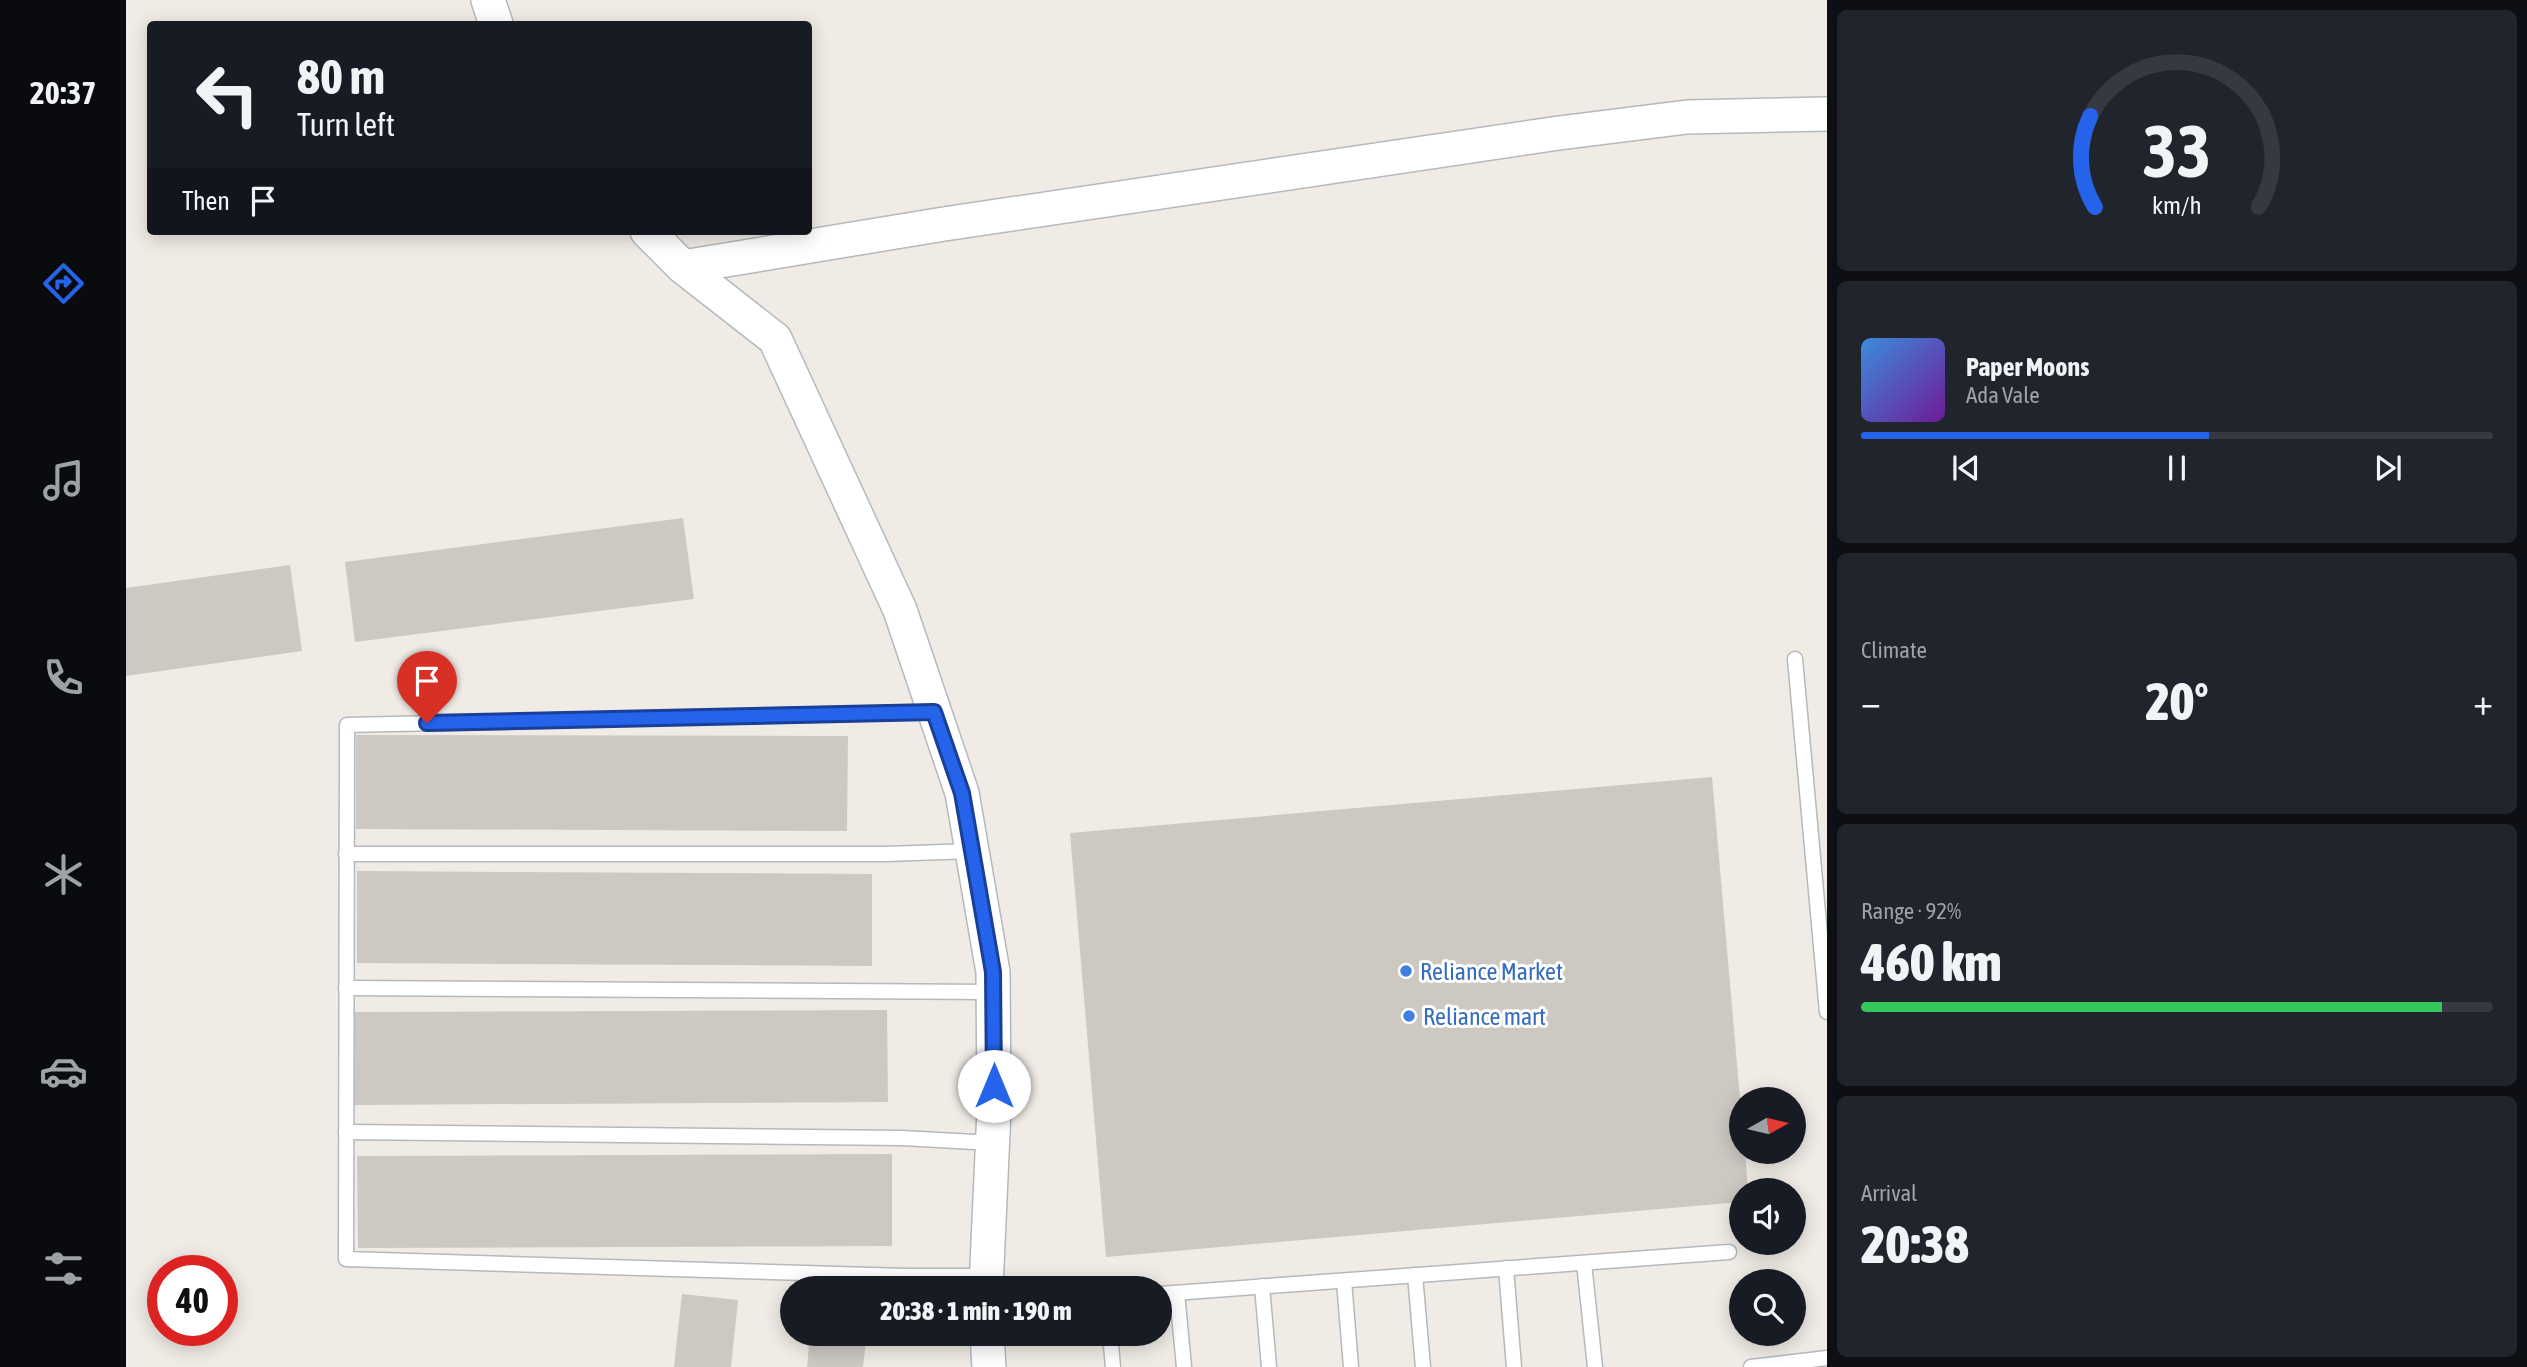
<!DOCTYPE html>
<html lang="en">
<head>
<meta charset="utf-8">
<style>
	body { margin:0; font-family:"Asap Condensed",sans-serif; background:#20242c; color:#f1f3f6; height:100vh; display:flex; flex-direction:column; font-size:26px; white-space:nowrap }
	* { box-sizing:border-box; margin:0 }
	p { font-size:23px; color:#9ea1a6 }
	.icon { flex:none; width:38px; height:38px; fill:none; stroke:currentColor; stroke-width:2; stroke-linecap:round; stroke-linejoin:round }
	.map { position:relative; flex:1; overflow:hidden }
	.drawer { display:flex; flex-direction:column; gap:10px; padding:10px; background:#0d0f14; width:700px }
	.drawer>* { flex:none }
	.top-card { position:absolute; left:21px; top:21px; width:665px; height:214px; border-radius:7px; box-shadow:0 4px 18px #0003; background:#171b24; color:#f1f3f6; overflow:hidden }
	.needle { width:46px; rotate:82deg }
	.fabs { position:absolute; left:1603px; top:1087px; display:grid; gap:14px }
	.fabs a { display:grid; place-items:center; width:77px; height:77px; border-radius:50%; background:#171b24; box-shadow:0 4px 18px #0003; font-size:35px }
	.speed { position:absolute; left:21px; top:1255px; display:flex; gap:14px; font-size:35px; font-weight:700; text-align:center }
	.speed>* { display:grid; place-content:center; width:91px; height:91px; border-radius:50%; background:#171b24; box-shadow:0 4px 18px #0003; line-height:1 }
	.speed .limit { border:10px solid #d22; background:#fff; color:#111 }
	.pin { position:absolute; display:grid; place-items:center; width:60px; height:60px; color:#fff; margin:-72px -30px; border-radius:50% 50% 50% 0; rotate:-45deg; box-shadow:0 0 7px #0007 }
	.pin .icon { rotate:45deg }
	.me { position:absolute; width:77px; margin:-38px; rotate:0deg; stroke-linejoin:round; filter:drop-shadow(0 0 5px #0008) }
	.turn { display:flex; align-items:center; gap:24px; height:147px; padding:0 35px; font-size:32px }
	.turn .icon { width:91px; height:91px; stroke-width:2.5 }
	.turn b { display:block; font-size:49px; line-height:60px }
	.then { display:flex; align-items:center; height:66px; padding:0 35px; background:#0003; gap:14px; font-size:26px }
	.big { font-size:52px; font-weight:800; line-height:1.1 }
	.drawer .card { flex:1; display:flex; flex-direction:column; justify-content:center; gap:10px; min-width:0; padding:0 24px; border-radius:10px; background:#20242c }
	.drawer .dial { align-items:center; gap:0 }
	.dial svg { height:182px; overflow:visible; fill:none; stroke:#363941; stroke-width:7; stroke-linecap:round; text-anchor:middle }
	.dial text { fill:#f1f3f6; stroke:none }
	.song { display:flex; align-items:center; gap:21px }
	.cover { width:84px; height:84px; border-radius:10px; background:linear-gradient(135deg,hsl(210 70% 55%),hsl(280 70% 35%)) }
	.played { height:7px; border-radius:4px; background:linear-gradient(90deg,#2563eb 55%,#363941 55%) }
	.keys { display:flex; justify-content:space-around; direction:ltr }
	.heat { display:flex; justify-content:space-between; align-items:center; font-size:38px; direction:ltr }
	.charge { height:10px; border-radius:5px; background:linear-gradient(90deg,#34c759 92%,#363941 0) }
	.trip { position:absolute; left:654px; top:1276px; width:392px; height:70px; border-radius:35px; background:#171b24; box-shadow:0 4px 18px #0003; font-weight:800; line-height:70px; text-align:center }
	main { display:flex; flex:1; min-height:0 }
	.tabs { display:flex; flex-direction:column; width:126px; justify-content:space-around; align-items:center; background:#090b0e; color:#9ea1a6 }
	.tabs .icon { width:49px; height:49px }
	.tabs .current { color:#2563eb }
	.tabs b { font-size:32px; color:#f1f3f6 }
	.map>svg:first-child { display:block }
</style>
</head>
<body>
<main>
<nav class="tabs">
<b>20:37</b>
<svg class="icon current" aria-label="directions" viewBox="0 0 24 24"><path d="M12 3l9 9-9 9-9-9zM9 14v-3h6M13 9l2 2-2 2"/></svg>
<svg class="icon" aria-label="music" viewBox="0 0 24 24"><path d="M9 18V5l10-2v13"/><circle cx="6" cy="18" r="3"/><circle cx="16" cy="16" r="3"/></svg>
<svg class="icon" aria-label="phone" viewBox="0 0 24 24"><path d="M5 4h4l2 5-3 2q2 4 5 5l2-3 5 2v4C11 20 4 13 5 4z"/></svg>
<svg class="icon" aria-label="climate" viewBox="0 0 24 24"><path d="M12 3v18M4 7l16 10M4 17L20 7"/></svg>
<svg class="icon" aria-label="car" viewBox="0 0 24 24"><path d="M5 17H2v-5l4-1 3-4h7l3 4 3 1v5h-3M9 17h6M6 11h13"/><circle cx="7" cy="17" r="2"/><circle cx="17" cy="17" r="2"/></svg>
<svg class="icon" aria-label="filters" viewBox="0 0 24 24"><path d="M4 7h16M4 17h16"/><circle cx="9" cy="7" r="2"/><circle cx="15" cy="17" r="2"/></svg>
</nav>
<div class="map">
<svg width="1701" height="1367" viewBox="0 0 1701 1367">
	<rect width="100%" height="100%" fill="#f0ebe5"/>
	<!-- building -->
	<g fill="#cec8c3">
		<path d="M557 518 568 599 229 642 219 562Z"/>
		<path d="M164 565 176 651 0 676V588Z"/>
		<path d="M230 735 722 736 721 831 230 829Z"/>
		<path d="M1586 777 1615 1110V1152H1619L1622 1190H1615V1202L980 1257 944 833Z"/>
		<path d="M231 871 746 874V966L231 963Z"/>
		<path d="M761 1010 762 1102 226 1105V1012Z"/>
		<path d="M766 1154V1246L232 1248 231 1156Z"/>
		<path d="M556 1294 612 1300 605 1367H548Z"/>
		<path d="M684 1334H741L737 1367H681Z"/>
	</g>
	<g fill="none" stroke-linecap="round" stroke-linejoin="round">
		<defs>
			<g id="service">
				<path d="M1669 659 1701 1012"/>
				<path d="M808 712 221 725 220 1259 779 1276H861"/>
				<path d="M220 854H760L846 851"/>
				<path d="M220 988 867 992"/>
				<path d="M220 1132 776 1138 867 1143"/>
				<path d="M1458 1263 1469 1367"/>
				<path d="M1380 1268 1388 1367"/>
				<path d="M1289 1275 1297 1367"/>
				<path d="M1218 1281 1225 1367"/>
				<path d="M1136 1286 1143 1367"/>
				<path d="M1051 1293 1058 1367"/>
				<path d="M1034 1294 1603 1252"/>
				<path d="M984 1334 987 1367"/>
				<path d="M1625 1367 1701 1358"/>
			</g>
			<g id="tertiary">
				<path d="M362 0 370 24"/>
				<path d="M521 231 557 267 649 339 774 610 836 793 867 972 868 1110 860 1288"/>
				<path d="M557 267 818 224 1433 133 1561 117 1701 114"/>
				<path d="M861 1334 863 1367"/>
			</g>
		</defs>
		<!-- service casing -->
		<use href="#service" stroke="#b5b9bc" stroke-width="17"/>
		<!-- tertiary casing -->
		<use href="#tertiary" stroke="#b5b9bc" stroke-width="36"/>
		<!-- service -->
		<use href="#service" stroke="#fff" stroke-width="14"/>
		<!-- tertiary -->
		<use href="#tertiary" stroke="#fff" stroke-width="33"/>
	</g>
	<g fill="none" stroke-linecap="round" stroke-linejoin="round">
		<defs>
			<path id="route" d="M301 723 808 712 836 793 867 972 868 1086"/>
		</defs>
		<!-- route casing -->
		<use href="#route" stroke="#184099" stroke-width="18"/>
		<!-- route -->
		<use href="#route" stroke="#2563eb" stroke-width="12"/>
	</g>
	<!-- markers -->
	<g fill="#3f7fe0" stroke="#fff" stroke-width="2.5">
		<circle cx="1280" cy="971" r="7"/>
		<circle cx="1283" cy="1016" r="7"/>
	</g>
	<g text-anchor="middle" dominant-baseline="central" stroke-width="6" stroke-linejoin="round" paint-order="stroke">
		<!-- shop labels -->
		<g font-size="24" fill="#366cbe" stroke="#fff" text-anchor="start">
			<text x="1294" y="971">Reliance Market</text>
			<text x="1297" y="1016">Reliance mart</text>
		</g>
	</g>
</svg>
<div class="fabs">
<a><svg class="needle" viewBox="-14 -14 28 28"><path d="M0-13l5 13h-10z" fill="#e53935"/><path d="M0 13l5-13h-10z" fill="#9ea1a6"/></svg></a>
<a><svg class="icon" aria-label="sound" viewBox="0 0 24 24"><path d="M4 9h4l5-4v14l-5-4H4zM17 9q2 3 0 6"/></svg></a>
<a><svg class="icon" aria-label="search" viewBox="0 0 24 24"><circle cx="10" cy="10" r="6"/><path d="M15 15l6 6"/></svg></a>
</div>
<div class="speed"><div class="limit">40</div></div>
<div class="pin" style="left:301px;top:723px;background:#d93025"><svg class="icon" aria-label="arrive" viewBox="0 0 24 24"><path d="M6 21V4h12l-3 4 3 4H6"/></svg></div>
<svg class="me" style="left:868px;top:1086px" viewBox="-20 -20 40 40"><circle r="19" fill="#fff"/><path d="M0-13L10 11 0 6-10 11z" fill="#2563eb"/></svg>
<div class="trip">20:38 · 1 min · 190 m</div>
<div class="top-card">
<div class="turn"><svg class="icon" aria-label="left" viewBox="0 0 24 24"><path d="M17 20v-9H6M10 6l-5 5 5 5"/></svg><div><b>80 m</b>Turn left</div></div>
<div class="then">Then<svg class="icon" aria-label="arrive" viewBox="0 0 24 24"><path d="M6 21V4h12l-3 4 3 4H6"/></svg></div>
</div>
</div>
<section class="drawer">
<div class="card dial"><svg viewBox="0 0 100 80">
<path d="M14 69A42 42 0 1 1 86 69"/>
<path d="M14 69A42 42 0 0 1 12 29" stroke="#2563eb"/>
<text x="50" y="56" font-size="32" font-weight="700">33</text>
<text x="50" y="72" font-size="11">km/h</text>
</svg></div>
<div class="card">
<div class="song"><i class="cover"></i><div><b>Paper Moons</b><p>Ada Vale</p></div></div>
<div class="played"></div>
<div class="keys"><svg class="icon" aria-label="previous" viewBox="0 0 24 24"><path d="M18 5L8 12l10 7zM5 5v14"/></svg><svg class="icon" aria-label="pause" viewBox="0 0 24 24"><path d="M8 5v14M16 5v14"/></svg><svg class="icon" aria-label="next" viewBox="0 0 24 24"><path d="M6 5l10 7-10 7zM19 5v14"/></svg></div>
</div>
<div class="card"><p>Climate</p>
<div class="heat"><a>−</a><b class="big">20°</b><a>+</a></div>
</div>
<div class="card"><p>Range · 92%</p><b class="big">460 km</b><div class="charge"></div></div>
<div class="card"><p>Arrival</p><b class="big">20:38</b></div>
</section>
</main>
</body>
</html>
